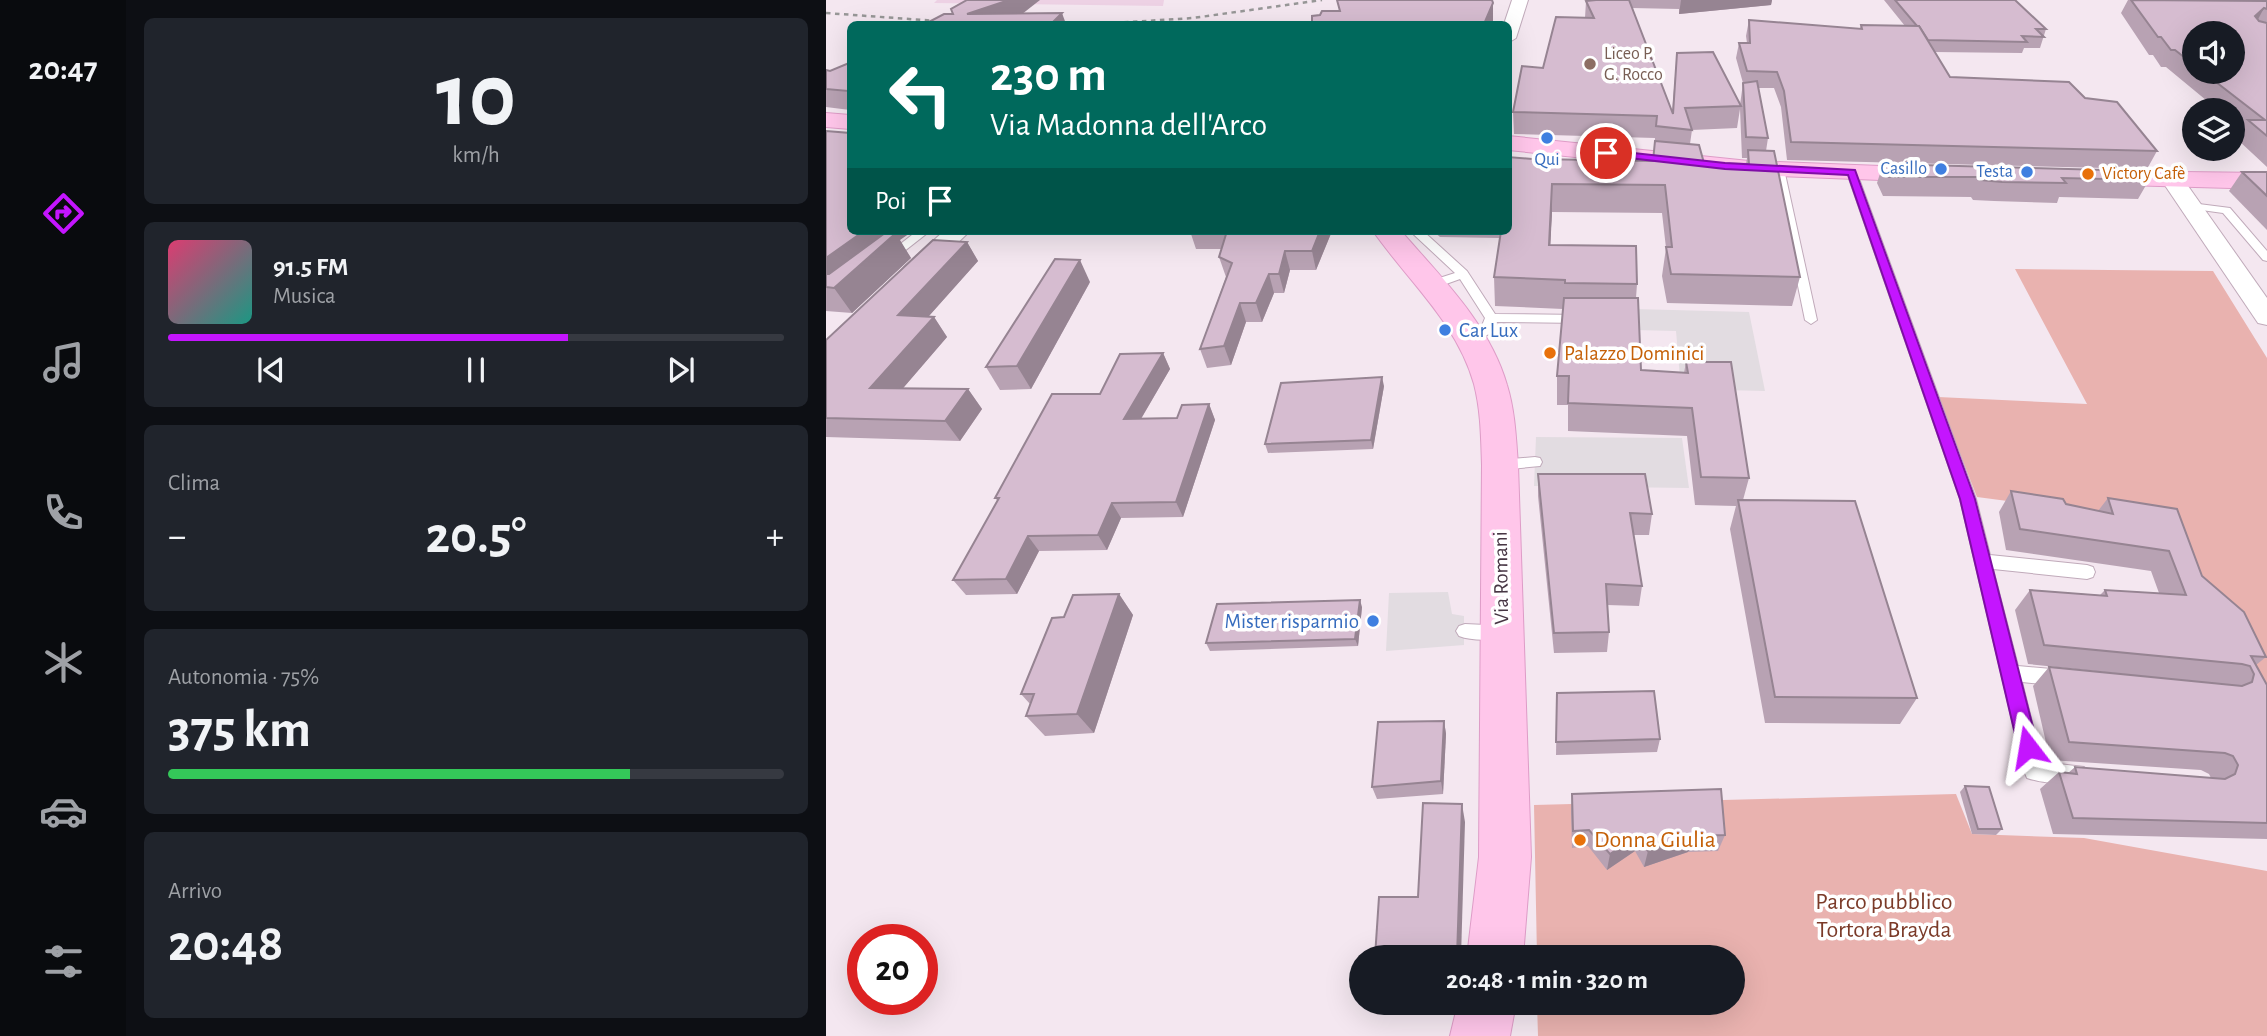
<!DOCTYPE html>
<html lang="it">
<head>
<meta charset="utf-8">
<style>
	body { margin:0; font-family:"Alegreya Sans",sans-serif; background:#20242c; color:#f1f3f6; height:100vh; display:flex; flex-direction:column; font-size:26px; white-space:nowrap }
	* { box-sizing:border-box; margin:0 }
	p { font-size:23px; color:#9ea1a6 }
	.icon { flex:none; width:38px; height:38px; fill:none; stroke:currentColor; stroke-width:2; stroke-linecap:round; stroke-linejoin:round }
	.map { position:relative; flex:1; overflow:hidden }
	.sheet { display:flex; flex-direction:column; gap:18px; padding:18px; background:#0d0f14; width:700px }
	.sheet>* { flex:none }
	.top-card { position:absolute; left:21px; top:21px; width:665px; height:214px; border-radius:10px; box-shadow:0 7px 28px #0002; background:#00695c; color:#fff; overflow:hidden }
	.tools { position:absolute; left:1356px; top:21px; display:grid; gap:14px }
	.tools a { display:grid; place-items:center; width:63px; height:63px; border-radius:50%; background:#171b24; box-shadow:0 7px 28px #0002; font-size:35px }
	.speed { position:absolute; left:21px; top:924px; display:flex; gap:14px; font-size:35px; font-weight:700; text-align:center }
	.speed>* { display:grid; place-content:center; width:91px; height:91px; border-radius:50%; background:#171b24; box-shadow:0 7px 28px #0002; line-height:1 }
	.speed .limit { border:10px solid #d22; background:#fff; color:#111 }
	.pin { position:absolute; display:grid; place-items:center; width:60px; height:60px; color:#fff; margin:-30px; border:4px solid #fff; border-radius:50%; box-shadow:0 2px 7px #0007 }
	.me { position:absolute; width:77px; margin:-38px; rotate:346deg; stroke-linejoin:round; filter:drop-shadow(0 0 5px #0008) }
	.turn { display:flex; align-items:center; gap:24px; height:147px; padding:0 28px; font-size:32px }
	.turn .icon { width:91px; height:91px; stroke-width:2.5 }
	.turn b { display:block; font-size:49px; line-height:60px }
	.then { display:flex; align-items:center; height:66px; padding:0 28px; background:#0003; gap:14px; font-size:26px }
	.big { font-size:52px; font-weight:600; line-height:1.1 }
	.sheet .tile { flex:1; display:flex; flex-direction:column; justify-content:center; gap:10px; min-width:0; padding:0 24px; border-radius:10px; background:#20242c }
	.sheet .dial { align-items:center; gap:0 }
	.dial b { font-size:91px; line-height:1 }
	.song { display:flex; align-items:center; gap:21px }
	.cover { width:84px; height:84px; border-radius:10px; background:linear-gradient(135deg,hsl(340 70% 55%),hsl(170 70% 35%)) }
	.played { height:7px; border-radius:4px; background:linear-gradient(90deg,#c415fe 65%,#363941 65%) }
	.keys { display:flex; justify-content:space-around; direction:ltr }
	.heat { display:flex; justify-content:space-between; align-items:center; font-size:38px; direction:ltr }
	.charge { height:10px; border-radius:5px; background:linear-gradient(90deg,#34c759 75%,#363941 0) }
	.trip { position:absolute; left:523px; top:945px; width:396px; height:70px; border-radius:35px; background:#171b24; box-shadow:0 7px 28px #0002; font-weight:600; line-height:70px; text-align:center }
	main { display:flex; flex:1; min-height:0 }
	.menu { display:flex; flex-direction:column; width:126px; justify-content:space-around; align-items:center; background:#090b0e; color:#9ea1a6 }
	.menu .icon { width:49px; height:49px }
	.menu .selected { color:#c415fe }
	.menu b { font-size:32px; color:#f1f3f6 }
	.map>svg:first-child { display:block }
</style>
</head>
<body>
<main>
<nav class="menu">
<b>20:47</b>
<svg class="icon selected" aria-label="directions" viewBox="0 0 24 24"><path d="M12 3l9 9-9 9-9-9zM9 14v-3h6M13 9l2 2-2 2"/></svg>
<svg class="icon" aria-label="music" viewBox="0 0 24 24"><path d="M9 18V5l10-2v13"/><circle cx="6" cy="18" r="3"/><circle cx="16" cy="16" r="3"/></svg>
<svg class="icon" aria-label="phone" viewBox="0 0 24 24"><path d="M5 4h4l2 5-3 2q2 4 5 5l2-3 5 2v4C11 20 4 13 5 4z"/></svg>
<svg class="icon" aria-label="climate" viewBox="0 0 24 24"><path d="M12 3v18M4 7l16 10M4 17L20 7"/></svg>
<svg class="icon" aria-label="car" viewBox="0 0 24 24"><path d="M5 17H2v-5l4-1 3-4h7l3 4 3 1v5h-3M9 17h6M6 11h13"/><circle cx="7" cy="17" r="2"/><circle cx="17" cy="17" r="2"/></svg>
<svg class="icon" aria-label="filters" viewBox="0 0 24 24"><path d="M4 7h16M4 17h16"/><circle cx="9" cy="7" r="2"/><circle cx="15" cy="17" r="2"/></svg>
</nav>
<section class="sheet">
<div class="tile dial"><b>10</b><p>km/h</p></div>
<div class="tile">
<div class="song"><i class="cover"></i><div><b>91.5 FM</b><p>Musica</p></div></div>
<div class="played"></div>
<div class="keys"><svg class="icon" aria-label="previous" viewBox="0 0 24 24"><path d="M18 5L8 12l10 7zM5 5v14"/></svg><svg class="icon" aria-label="pause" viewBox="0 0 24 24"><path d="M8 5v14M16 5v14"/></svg><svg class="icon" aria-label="next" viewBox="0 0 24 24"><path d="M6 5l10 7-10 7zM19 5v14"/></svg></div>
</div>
<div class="tile"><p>Clima</p>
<div class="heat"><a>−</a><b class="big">20.5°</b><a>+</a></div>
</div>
<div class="tile"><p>Autonomia · 75%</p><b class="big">375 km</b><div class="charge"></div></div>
<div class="tile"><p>Arrivo</p><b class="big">20:48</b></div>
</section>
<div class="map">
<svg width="1441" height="1036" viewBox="0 0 1441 1036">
	<rect width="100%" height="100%" fill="#f4e7f0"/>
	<!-- education -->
	<path fill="#edd1e4" d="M111 0H338L337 6 108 3Z"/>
	<!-- green -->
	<g fill="#e9b2af">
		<path d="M1189 269 1387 271 1441 358V718L1333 521 1151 497 1112 397 1261 404Z"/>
		<path d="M1130 794 1146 834 1258 838 1441 871V1036H712L711 1003H906V957H711L708 805Z"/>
	</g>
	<!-- parking -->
	<g fill="#e2dce1">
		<path d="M808 309 923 312 939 391 855 389 850 331 809 330Z"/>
		<path d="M710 437 856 438 863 488 708 486Z"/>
		<path d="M622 592 626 614 638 616V645L560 651 563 593Z"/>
	</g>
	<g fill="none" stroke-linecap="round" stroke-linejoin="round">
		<defs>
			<g id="lane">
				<path d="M953 166 958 169 991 320 985 324 979 320 948 169Z"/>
				<path d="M1022 171 1031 173 1150 499 1164 555 1261 565 1267 567 1269 572 1267 577 1261 579 1167 569 1192 666 1237 670 1243 672 1246 678 1243 684 1237 686 1196 682 1216 762 1258 767 1261 774 1258 781C1244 786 1215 783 1201 778L1198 771 1134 499 1021 173Z"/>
				<path d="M1365 203 1404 208 1441 251V261L1437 260 1397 213 1361 208V204Z"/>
				<path d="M91 231H104L67 260H59V256Z"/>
				<path d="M584 231H597L641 271 669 314 756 315 762 319 756 323 670 322 665 333 649 341H639V335L655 328 659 318 634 279 609 288H601V282L629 273Z"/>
				<path d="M709 457 714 458 716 462 714 466 674 470 667 465 674 460Z"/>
				<path d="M639 624 681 626 684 631 681 636C668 641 646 641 633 636L630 631 633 626Z"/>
			</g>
			<g id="street">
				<path d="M686 0H702L690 38 682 43V24H678Z"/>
				<path d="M1347 174 1355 176 1441 298V325L1432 323 1336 181 1339 176Z"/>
				<path d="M118 231H144L96 277 87 279 78 277 75 272 78 267Z"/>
			</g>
			<g id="secondary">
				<path d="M0 113 24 115V129L0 127Z"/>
				<path d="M682 136 923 161 1106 168 1115 170 1118 175 1115 180 1106 182 923 175 682 150Z"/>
				<path d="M1271 171 1441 173V189L1262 184 1258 179 1262 174Z"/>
				<path d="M547 231H575C615 277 664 325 681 385 689 411 690 438 692 465L705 857 697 957H641L653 857 656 465C655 438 655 411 648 384 631 323 582 281 547 231Z"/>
				<path d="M632 1003H690L684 1036H624Z"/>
			</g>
		</defs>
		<!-- lane casing -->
		<use href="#lane" stroke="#c0aaba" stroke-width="2"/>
		<!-- street casing -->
		<use href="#street" stroke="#c0aaba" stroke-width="2"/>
		<!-- secondary casing -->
		<use href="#secondary" stroke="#de9cc7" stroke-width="2"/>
		<!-- lane -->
		<use href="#lane" fill="#fff" fill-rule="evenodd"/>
		<!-- street -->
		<use href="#street" fill="#fff" fill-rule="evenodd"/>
		<!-- secondary -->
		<use href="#secondary" fill="#ffc6ea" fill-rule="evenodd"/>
		<!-- rail -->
		<g stroke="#979797" stroke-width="2.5" stroke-dasharray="4.5 4.5" stroke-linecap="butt">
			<path d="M0 13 125 22"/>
			<path d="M271 24 367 18 496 0"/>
		</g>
	</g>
	<!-- wall -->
	<g fill="#b8a2b3" fill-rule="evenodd">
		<path d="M770 0H946L945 5 853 14V9L806 8 846 112 851 53 914 105 917 83 910 58 913 43H921L920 36 923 20 1034 29 1035 25 1079 26 1058 0H1189L1220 29 1214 48H1198L1196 53 1108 52 1124 77 1259 98 1331 151 1321 169 961 160 955 107 948 88H932L942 138 940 151 974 277 966 306 841 303 836 276 840 248 836 213 726 212 724 245 811 284 810 298 815 370 858 373 860 362 923 478 917 500 1091 698 1074 724 939 723 904 529 910 506 869 505 861 436 742 431V405H731V376L737 309 669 306 668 277 674 238 614 237 607 231H682L683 157 706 159 827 161 829 138 688 134 687 112 717 68 759 18 760 1ZM914 109 916 158H921L920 164 878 163 864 144 866 130 911 128Z"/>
		<path d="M1302 0 1441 1V167L1411 139 1416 130 1407 122V110H1392L1340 67H1335L1327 55H1323L1295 13ZM1368 33 1407 72H1368Z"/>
		<path d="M24 63V110L0 107V70L4 71Z"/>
		<path d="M0 131 85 258 26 313 0 311Z"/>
		<path d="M1057 164 1323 180 1312 199 1233 197 1231 203 1168 201 1147 200 1145 197 1057 196 1051 183Z"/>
		<path d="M1416 172H1441V230L1403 191Z"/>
		<path d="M364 231H506L490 270H464L458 293H448L436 322H420L405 365 381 368 374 349 400 277 393 257 396 249H370Z"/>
		<path d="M141 242 152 261 102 317H108L121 337 77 388 142 389 156 409 134 441 0 437V340Z"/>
		<path d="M264 282 205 389 174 390 160 367Z"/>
		<path d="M337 353 344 369 315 419 351 418 383 404 389 420 357 517 295 518 281 550 213 551 191 594 140 595 127 580 172 501 169 498 274 394Z"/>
		<path d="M558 386 547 449 442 453 439 444Z"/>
		<path d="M712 474 826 514 823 535H807L816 586 813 606 781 605 783 632 781 652 728 653 712 496Z"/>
		<path d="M1185 491 1272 511 1282 498 1376 576 1440 657 1430 665 1441 685V839L1227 834 1214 789 1233 772 1242 773 1249 767 1385 778 1383 774 1375 770 1224 760 1207 686 1223 667 1395 684 1202 664 1189 610 1204 590 1274 595 1279 590 1333 593 1325 571 1180 550 1173 512Z"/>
		<path d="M293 594 307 615 268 733 219 736 200 716 204 704 195 694 238 617Z"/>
		<path d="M536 607 532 646 384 651 380 643Z"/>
		<path d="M731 693 834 739 831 752 730 755Z"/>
		<path d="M618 721 620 734 617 794 551 799 546 787Z"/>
		<path d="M1139 786 1176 829 1170 835 1146 834 1134 792Z"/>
		<path d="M746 794 899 835 892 851 862 852 818 867 809 851 781 870 762 846 746 848 745 812Z"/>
	</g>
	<!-- shaded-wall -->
	<g fill="#968492">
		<path d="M183 0H214L191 18 141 14Z"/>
		<path d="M855 0H946L945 5 853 14Z"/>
		<path d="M667 3V21L666 24H658Z"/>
		<path d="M1438 8 1429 25V16Z"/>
		<path d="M236 13 240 24H225Z"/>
		<path d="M726 184V212L723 273V245Z"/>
		<path d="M38 231H87L74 240 85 258 26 313 8 288 0 285V258Z"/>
		<path d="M494 231H506L490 270 486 251Z"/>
		<path d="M141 242 152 261 86 335 72 315Z"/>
		<path d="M459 251 464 270 458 293 453 274Z"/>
		<path d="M254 260 264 282 205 389 191 366Z"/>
		<path d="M443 274 448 293 436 322 430 303Z"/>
		<path d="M414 303 420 322 405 365 398 346Z"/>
		<path d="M108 317 121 337 60 408 44 388Z"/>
		<path d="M337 353 344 369 306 434 298 419Z"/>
		<path d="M556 377 558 386 547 449 545 440Z"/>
		<path d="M142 389 156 409 134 441 119 421Z"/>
		<path d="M383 404 389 420 357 517 350 502Z"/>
		<path d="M286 503 295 518 281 550 272 535Z"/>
		<path d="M202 536 213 551 191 594 180 579Z"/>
		<path d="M293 594 307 615 268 733 251 714Z"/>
		<path d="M534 600 536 607 532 646 529 639Z"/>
		<path d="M618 721 620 734 617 794 615 781Z"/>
		<path d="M636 804 639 822 635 957H631Z"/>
		<path d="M812 835 809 851 781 870 784 854Z"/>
		<path d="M868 836 862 852 818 867 822 851Z"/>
	</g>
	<!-- building -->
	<g fill="#d6bcd0" stroke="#968492" stroke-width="2">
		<path d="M141 0H183L141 14 236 13 225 24H99L118 14H127L125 9Z"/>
		<path d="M511 0H666L667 3 658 24H483H486V16L494 15 496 11H514Z"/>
		<path d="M770 0H803L847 114 851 53 887 52 915 106 859 108 866 130 830 126 831 116 687 112 696 66 717 68 730 17 768 18 760 1Z"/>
		<path d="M1069 0H1189L1220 29H1210L1218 37 1196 36 1201 42 1102 40 1093 26H1091Z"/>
		<path d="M1305 0 1441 1V9L1438 8 1429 16 1433 21 1441 23V136L1422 120H1439L1377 72H1407V33H1368V65L1349 50H1345L1335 37H1332Z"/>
		<path d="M923 20 1036 29 1035 25 1093 26 1124 77 1243 82 1259 98 1291 102 1331 151 965 142 958 91 951 72 921 71 913 43H924Z"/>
		<path d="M23 63H24V89H22V91L0 89V70L4 71Z"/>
		<path d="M931 81 942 138 920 137 917 83Z"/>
		<path d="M0 131 24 133V231H38L0 258Z"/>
		<path d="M829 141 873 145 878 163 923 164 922 150 948 151 974 277 845 274 840 247H846L839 185 726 184 723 245 810 246 811 284 739 283V280L668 277 675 231H682V157L706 159 827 161Z"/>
		<path d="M1057 164 1315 171 1323 180 1236 178 1240 183 1176 182 1155 180 1153 177H1063Z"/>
		<path d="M1416 172H1441V196Z"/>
		<path d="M401 231H494L486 251H459L453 274H443L430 303H414L398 346 374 349 406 263 393 257Z"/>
		<path d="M59 233H70L8 288 0 287V274H3Z"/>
		<path d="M107 240 141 242 72 315 108 317 44 388 142 389 119 421 0 418V340Z"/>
		<path d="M229 259 254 260 191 366 160 367Z"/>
		<path d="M738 298H812L815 370 862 373 860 362H905L923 478 875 477 866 408 742 403 743 376H731Z"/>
		<path d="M337 353 298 419 351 418 356 405 383 404 350 502 286 503 272 535 202 536 180 579 127 580 173 498H169L226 394H274L294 354Z"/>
		<path d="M556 377 545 440 439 444 455 383Z"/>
		<path d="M712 474H819L826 514 804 513 816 586 780 584 783 632 728 633Z"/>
		<path d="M1185 491 1237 499 1240 504 1287 514 1282 498 1351 509 1376 576 1418 612 1440 657 1425 656 1441 685V823L1247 818 1233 772 1251 774 1249 767 1399 779 1409 774 1412 765 1407 756 1399 753 1243 742 1223 667 1416 686 1426 682 1428 674 1424 666 1416 664 1218 645 1204 590 1281 596 1279 590 1360 595 1343 551 1194 529Z"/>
		<path d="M912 500 1029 501 1091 698 949 697Z"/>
		<path d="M293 594 251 714 200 716 208 694H195L226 618 238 617 247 595Z"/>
		<path d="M534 600 529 639 380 643 391 604Z"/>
		<path d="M828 691 834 739 730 742 731 693Z"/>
		<path d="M618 721 615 781 546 787 552 722Z"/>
		<path d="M1139 786 1163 787 1176 829H1152Z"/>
		<path d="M895 789 899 835 868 836 822 851 812 835 784 854 763 830 747 831 746 794Z"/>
		<path d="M597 803 636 804 631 957H549L553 897H592Z"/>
	</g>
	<!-- route -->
	<path fill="#c415fe" stroke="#7f0ea5" stroke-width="2" d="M780 150 899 163 1029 170 1149 499 1212 747 1209 753 1202 756 1195 753 1192 747 1134 499 1022 175 899 169 777 155V151Z"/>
	<!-- markers -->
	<circle fill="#8d6e63" stroke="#fff" stroke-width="2.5" cx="764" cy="64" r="7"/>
	<g fill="#3f7fe0" stroke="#fff" stroke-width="2.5">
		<circle cx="721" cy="138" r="7"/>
		<circle cx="1115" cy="169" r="7"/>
		<circle cx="1201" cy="172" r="7"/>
		<circle cx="619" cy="330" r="7"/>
		<circle cx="547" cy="621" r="7"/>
	</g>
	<g fill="#e8710a" stroke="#fff" stroke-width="2.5">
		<circle cx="1262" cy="174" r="7"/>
		<circle cx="724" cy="353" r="7"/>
		<circle cx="754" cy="840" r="7"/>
	</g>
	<g text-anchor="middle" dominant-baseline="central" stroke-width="7" stroke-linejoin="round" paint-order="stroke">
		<!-- far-education labels -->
		<g font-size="18" fill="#785e54" stroke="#fff" text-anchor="start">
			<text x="778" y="54">Liceo P.<tspan x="778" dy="21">G. Rocco</tspan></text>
		</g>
		<!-- far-shop labels -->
		<g font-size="18" fill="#366cbe" stroke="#fff" text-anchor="end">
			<text x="721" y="160" text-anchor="middle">Qui</text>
			<text x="1101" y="169">Casillo</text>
			<text x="1187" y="172">Testa</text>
		</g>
		<!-- far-food labels -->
		<g font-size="18" fill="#c56008" stroke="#fff" text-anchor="start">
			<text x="1276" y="174">Victory Cafè</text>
		</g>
		<!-- shop labels -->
		<g font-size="21" fill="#366cbe" stroke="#fff" text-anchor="start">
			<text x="633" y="330">Car Lux</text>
			<text x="533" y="621" text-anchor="end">Mister risparmio</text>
		</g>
		<!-- food labels -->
		<g font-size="21" fill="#c56008" stroke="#fff" text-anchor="start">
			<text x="738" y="353">Palazzo Dominici</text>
		</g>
		<!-- street labels -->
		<g font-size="21" fill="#473644" stroke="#fff">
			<text transform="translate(675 578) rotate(-91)">Via Romani</text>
		</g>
		<!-- near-food labels -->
		<g font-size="24" fill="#c56008" stroke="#fff" text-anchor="start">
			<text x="768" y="840">Donna Giulia</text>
		</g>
		<!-- near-park labels -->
		<g font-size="24" fill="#7b3a28" stroke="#fff">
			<text x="1058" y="902">Parco pubblico<tspan x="1058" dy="28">Tortora Brayda</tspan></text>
		</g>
	</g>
</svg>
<div class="tools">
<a><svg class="icon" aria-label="sound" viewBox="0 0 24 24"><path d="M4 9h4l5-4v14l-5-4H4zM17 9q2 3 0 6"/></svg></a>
<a><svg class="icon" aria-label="layers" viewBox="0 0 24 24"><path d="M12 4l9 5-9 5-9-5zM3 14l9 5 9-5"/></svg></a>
</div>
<div class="speed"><div class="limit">20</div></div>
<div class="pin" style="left:780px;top:153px;background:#d93025"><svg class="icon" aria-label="arrive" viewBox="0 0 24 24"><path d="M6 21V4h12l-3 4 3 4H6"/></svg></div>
<svg class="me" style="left:1202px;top:747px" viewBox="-20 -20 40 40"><path d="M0-17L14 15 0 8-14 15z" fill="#c415fe" stroke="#fff" stroke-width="4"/></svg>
<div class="trip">20:48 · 1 min · 320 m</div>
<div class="top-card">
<div class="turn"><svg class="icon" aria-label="left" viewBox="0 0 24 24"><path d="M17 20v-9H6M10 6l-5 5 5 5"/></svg><div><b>230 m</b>Via Madonna dell'Arco</div></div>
<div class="then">Poi<svg class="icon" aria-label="arrive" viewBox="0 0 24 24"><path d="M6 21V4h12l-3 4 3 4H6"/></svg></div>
</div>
</div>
</main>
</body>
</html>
